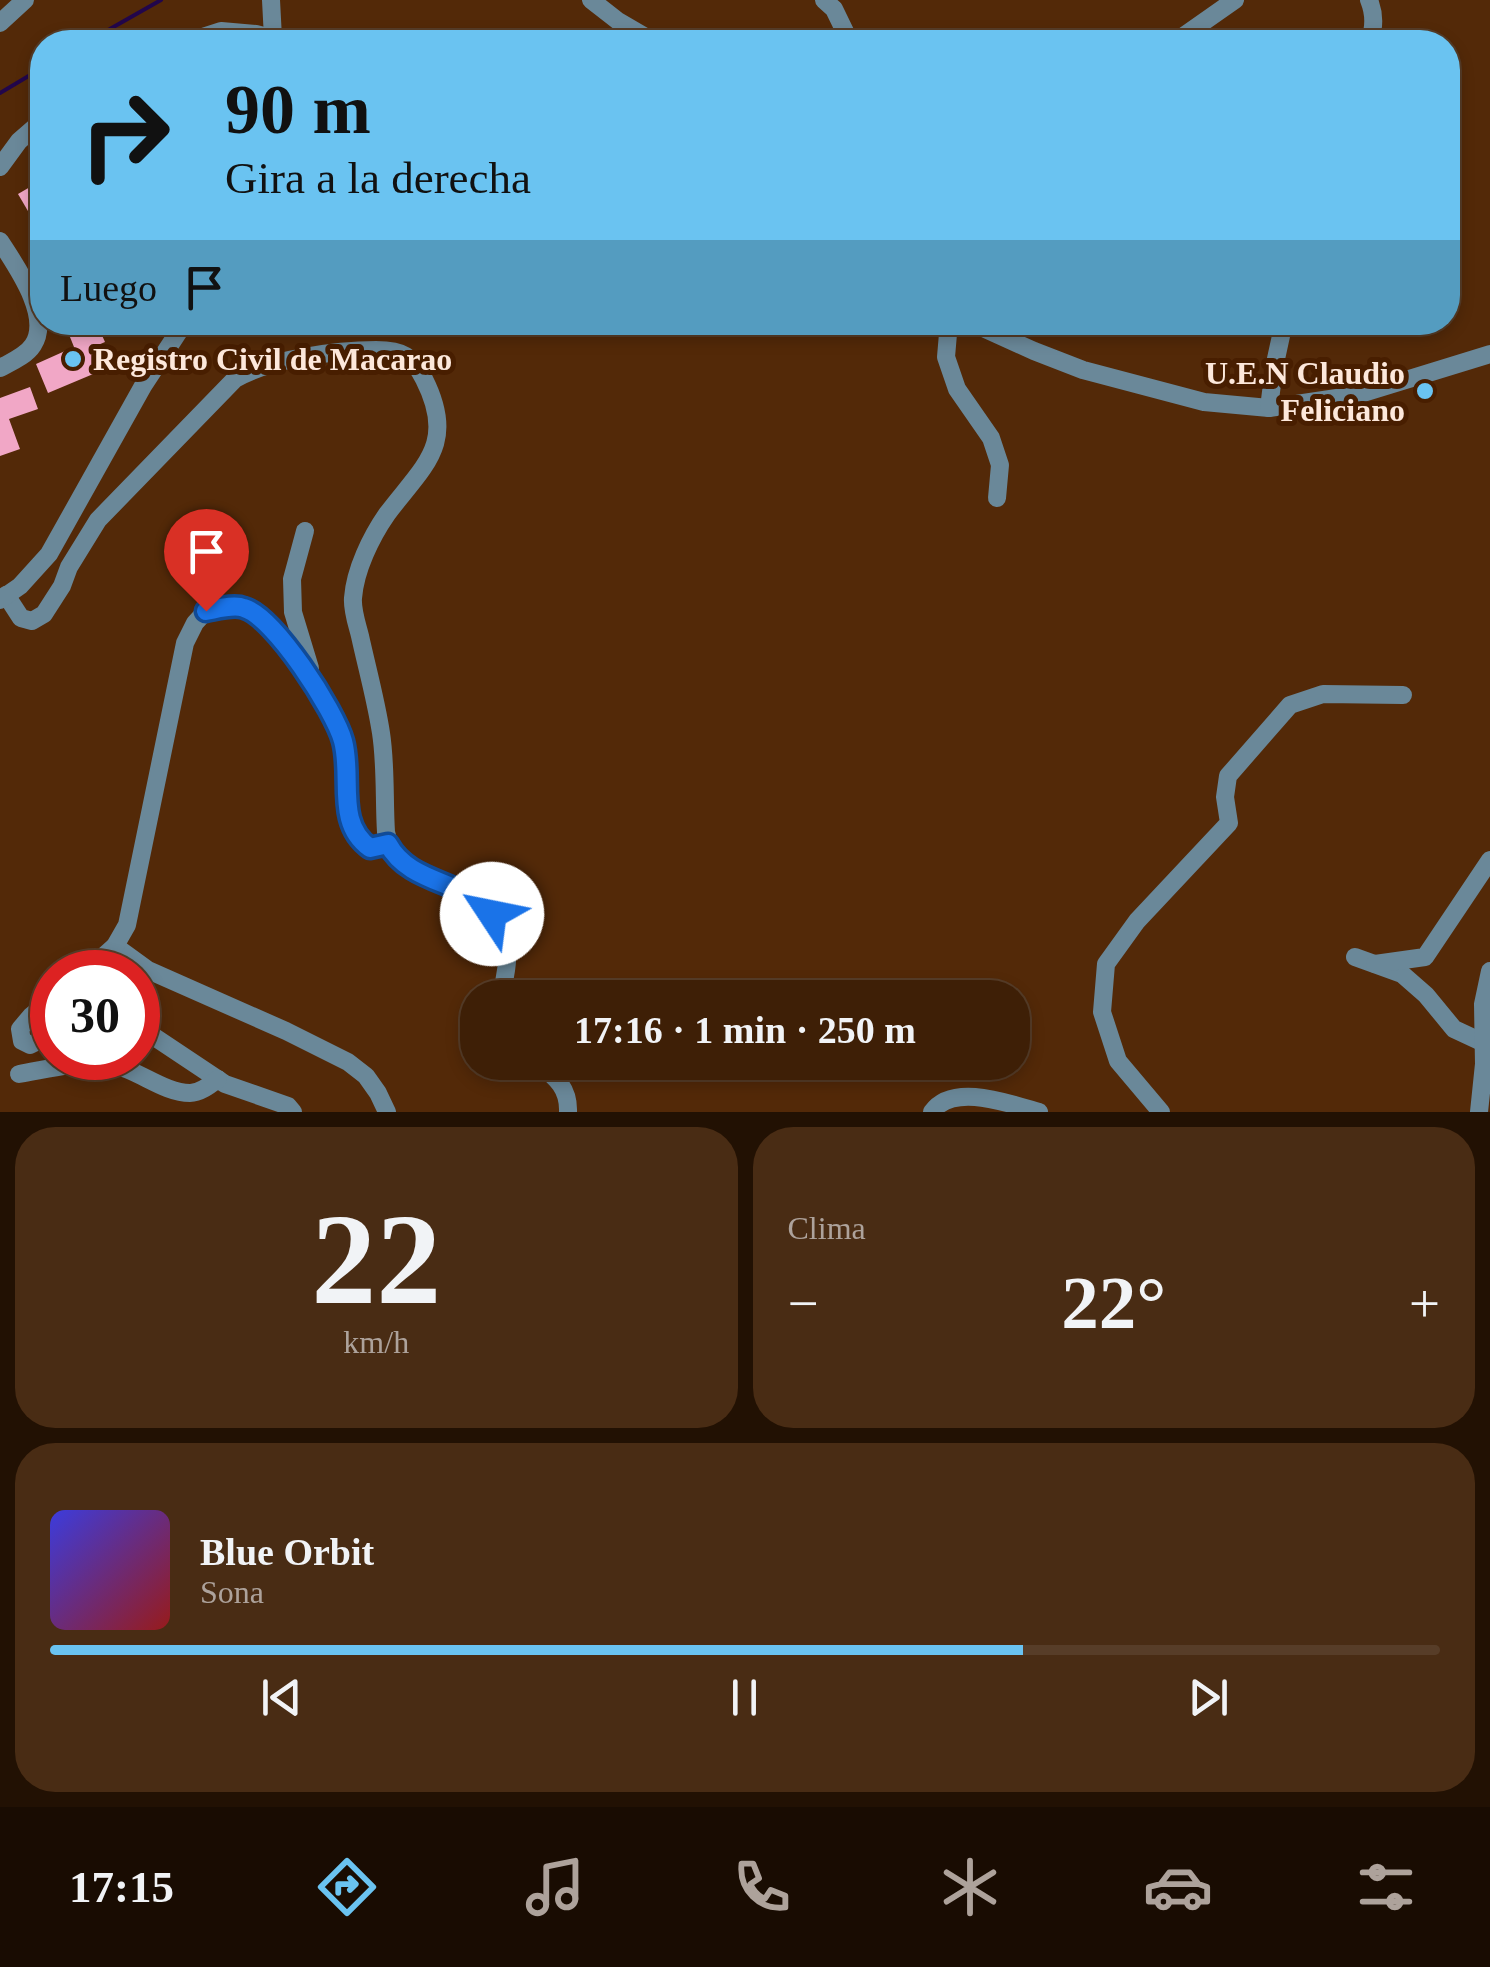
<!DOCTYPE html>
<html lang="es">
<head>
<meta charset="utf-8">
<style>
	body { margin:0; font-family:Georgia,serif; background:#492c14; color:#f1f3f6; height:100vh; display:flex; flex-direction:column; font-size:38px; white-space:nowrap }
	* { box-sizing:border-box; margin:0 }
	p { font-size:32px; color:#ada29b }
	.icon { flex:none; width:55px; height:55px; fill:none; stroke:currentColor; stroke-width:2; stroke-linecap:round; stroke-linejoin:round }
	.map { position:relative; height:1112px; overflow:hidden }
	.drawer { display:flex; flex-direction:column; gap:15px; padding:15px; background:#221103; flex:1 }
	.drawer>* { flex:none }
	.banner { position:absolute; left:30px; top:30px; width:1430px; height:305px; border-radius:40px; box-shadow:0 5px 15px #0003,0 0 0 2px #573d28; background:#6ac3f1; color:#111; overflow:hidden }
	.speed { position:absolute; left:30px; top:950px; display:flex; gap:20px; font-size:50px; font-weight:700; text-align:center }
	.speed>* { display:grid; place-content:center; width:130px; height:130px; border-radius:50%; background:#3e1f06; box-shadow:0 5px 15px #0003,0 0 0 2px #573d28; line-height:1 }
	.speed .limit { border:15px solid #d22; background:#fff; color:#111 }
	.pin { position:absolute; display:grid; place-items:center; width:85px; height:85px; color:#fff; margin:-102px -42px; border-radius:50% 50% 50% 0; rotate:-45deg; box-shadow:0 0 10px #0007 }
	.pin .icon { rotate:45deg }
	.me { position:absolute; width:110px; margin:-55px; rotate:304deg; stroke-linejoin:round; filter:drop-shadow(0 0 8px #0008) }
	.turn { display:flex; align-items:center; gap:35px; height:210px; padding:0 30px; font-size:45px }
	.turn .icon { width:130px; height:130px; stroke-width:2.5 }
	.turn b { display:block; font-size:70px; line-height:85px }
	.then { display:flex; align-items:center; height:95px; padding:0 30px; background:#0003; gap:20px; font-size:38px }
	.big { font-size:75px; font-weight:700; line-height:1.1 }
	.drawer .widget { flex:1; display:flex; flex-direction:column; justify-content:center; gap:15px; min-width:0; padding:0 35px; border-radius:40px; background:#492c14 }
	.drawer .dial { align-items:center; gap:0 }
	.dial b { font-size:130px; line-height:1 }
	.song { display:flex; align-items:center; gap:30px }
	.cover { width:120px; height:120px; border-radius:15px; background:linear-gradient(135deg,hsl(240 70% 55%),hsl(0 70% 35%)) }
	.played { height:10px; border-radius:5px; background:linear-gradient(90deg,#6ac3f1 70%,#573d28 70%) }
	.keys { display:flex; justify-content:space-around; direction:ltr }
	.heat { display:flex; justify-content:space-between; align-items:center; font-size:55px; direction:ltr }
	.drawer .tiles { flex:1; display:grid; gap:15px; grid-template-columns:1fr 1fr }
	.widget:last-child { grid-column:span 2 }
	.trip { position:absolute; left:460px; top:980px; width:570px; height:100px; border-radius:40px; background:#3e1f06; box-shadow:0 5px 15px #0003,0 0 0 2px #573d28; font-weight:700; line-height:100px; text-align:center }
	.menu { display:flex; height:160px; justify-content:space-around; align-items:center; background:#190c02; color:#ada29b }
	.menu .icon { width:70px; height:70px }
	.menu .on { color:#6ac3f1 }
	.menu b { font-size:45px; color:#f1f3f6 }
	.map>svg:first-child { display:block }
</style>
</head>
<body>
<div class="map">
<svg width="1490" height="1112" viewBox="0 0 1490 1112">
	<rect width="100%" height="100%" fill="#532908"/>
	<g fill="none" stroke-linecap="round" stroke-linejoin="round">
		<!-- stream -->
		<g stroke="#22064b" stroke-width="4">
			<path d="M87 42 161 0"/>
			<path d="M0 93 42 68"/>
		</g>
	</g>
	<!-- building -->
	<g fill="#f1a7c6">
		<path d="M42 180V235L18 194Z"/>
		<path d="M64 322H96L105 342 98 345 103 356 93 361 98 372 48 393 36 364 74 347Z"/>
		<path d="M30 387 38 409 9 419 20 449 0 456V398Z"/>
	</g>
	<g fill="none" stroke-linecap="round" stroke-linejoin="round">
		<!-- minor -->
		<g stroke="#6a8899" stroke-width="18">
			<path d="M271 0 273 38"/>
			<path d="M591 0 618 21 654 42"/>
			<path d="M824 0 834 9 850 42"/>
			<path d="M1369 0C1375 15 1374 27 1370 42"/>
			<path d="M0 23 25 0"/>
			<path d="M187 42 221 31 256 34 287 42"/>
			<path d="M1175 42 1235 0"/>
			<path d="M0 167 19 141 42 121"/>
			<path d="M0 241C16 266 52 316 33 345 26 356 11 362 0 368"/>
			<path d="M949 322 946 357 957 389 991 438 1000 465 997 498"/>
			<path d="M970 322 1034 351 1083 370 1204 402 1269 408 1357 395 1490 354"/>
			<path d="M1269 408 1274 368 1284 322"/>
			<path d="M305 531 292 579 293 612 310 668"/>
			<path d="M6 595 21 618 32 621 44 614 62 586 69 567 98 520 235 379C269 359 337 350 376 350 403 350 412 356 424 379 457 444 424 465 387 514 371 537 355 570 353 598 352 610 357 624 360 636 367 668 376 700 381 733 386 765 384 800 386 832 398 898 500 870 507 951 509 966 502 982 503 998"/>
			<path d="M0 600 20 586 49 554 143 386 185 322"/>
			<path d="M115 946 148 970 286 1031 348 1062 366 1076 378 1093 387 1112"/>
			<path d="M1355 957 1402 974 1426 995 1454 1029 1484 1043"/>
			<path d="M1375 964 1425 957 1490 860"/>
			<path d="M86 972 115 946 127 925 185 643 195 623 206 611C217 609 233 604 244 607 274 616 335 711 343 741 353 778 335 823 370 848L388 844"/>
			<path d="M52 999 31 1016 20 1029 22 1041 30 1045 52 1034"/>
			<path d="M138 1026 225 1084 288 1106 293 1112"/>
			<path d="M537 1062C555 1077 569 1087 568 1112"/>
			<path d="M19 1074C48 1069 78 1061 107 1064 136 1067 162 1093 190 1093 200 1093 210 1085 218 1079"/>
			<path d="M932 1112C953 1082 1010 1104 1039 1112"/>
			<path d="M1161 1112 1118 1061 1102 1012 1106 964 1137 921 1229 823 1225 797 1228 776 1290 705 1323 694 1403 695"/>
			<path d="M1479 1112 1484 1064 1483 1004 1490 971"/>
		</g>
	</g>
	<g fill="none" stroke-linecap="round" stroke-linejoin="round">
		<defs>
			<path id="route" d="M206 611C217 609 234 604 244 608 274 616 335 711 343 741 353 778 335 823 370 848L388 844C410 885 466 880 492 914"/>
		</defs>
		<!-- route casing -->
		<use href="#route" stroke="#114b97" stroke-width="25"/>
		<!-- route -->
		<use href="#route" stroke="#1a73e8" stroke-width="18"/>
	</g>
	<!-- markers -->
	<g fill="#6ac3f1" stroke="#481e00" stroke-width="4">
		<circle cx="73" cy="359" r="10"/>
		<circle cx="1425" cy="391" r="10"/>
	</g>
	<g text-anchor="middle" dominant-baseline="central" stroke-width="10" stroke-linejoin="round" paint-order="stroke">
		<!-- poi labels -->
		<g font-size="32" font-weight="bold" fill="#fde8db" stroke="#481e00" text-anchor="start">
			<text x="93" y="359">Registro Civil de Macarao</text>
			<text x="1405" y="373" text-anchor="end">U.E.N Claudio<tspan x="1405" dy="37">Feliciano</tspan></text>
		</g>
	</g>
</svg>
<div class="speed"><div class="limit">30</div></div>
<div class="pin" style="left:206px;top:611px;background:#d93025"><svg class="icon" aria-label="arrive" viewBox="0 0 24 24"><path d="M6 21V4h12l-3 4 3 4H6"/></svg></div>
<svg class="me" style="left:492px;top:914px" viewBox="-20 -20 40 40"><circle r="19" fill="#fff"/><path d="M0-13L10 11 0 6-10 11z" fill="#1a73e8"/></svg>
<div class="trip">17:16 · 1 min · 250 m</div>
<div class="banner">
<div class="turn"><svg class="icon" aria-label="right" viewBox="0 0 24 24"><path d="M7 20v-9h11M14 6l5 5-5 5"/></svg><div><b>90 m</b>Gira a la derecha</div></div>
<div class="then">Luego<svg class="icon" aria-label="arrive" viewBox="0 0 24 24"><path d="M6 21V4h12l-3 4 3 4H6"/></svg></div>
</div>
</div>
<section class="drawer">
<div class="tiles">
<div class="widget dial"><b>22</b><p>km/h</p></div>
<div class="widget"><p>Clima</p>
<div class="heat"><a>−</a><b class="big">22°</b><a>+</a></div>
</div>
<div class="widget">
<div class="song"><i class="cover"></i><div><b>Blue Orbit</b><p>Sona</p></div></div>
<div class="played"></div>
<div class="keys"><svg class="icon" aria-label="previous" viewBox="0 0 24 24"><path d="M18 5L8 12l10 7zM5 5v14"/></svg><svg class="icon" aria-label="pause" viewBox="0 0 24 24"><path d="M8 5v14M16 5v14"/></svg><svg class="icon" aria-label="next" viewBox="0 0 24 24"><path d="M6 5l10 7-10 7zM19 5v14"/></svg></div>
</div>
</div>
</section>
<nav class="menu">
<b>17:15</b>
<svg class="icon on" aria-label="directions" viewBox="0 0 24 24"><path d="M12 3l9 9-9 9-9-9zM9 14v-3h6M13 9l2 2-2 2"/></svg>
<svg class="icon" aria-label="music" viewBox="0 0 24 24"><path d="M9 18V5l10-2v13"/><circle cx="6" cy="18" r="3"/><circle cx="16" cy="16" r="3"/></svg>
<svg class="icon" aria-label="phone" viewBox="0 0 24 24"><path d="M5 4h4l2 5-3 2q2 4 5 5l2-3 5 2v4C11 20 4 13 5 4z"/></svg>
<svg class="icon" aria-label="climate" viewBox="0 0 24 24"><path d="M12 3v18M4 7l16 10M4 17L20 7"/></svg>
<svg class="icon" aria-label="car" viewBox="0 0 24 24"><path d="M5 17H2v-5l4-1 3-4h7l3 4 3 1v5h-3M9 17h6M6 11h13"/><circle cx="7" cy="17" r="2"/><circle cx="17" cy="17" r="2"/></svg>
<svg class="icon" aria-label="filters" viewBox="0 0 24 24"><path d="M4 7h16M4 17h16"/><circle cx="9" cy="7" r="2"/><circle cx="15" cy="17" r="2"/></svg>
</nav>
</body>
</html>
